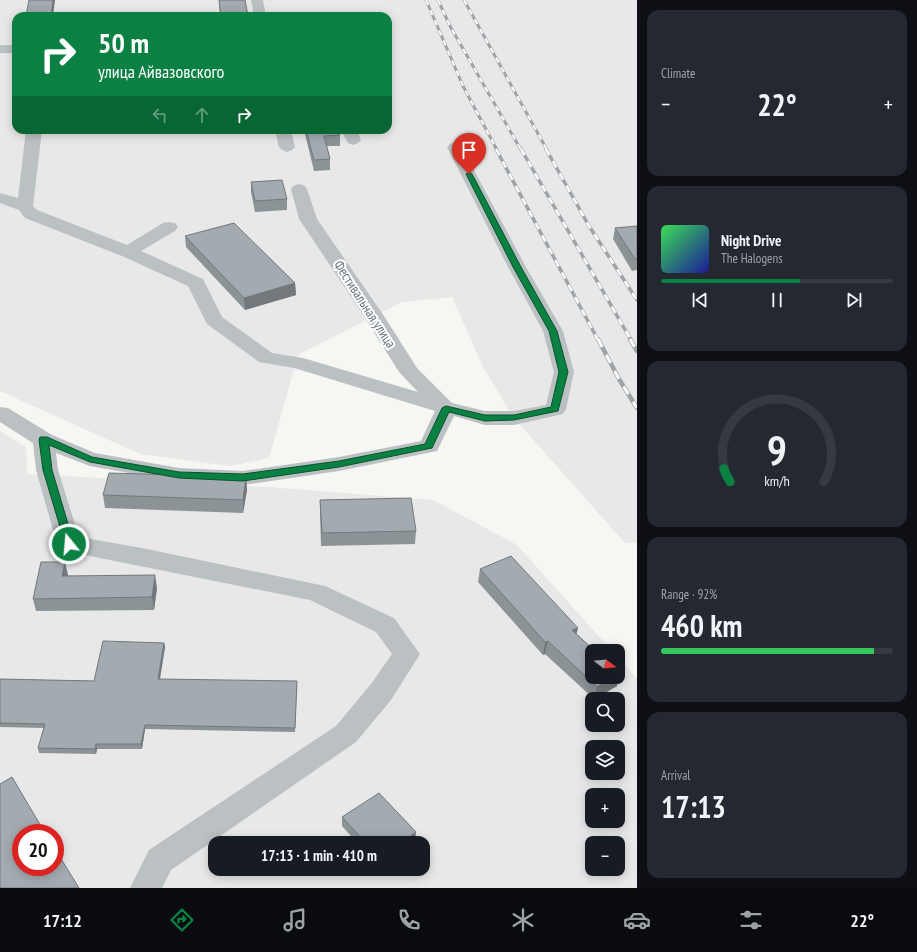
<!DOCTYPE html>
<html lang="en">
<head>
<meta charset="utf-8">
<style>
	body { margin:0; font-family:"PT Sans Narrow",sans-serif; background:#242831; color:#f1f3f6; height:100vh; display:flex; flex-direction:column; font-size:15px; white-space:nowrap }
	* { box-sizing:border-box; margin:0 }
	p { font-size:13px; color:#9ea1a6 }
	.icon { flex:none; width:22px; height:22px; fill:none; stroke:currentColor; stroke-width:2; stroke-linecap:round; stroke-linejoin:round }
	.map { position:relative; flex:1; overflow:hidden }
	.details { display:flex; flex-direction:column; gap:10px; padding:10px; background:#0d0f14; width:280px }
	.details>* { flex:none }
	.guide { position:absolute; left:12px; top:12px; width:380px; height:122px; border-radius:12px; box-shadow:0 2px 10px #0003; background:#0b8043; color:#fff; overflow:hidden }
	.needle { width:26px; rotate:106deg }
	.controls { position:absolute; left:585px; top:644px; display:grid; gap:8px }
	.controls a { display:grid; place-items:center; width:40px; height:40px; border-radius:8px; background:#171b24; box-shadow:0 2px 10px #0003; font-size:20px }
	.speed { position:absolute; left:12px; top:824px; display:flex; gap:8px; font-size:20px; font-weight:700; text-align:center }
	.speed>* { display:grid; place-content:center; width:52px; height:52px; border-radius:50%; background:#171b24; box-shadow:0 2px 10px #0003; line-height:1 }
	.speed .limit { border:6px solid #d22; background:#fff; color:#111 }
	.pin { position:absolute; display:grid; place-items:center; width:34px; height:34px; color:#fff; margin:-41px -17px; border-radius:50% 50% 50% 0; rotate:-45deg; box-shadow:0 0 4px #0007 }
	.pin .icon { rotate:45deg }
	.me { position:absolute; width:44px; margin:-22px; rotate:343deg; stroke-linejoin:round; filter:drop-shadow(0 0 3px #0008) }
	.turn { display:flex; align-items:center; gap:14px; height:84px; padding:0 20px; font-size:18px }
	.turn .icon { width:52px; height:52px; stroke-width:2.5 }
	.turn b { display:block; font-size:28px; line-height:34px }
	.lanes { display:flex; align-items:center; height:38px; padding:0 20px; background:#0003; justify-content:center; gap:20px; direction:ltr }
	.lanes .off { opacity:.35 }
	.big { font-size:30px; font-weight:700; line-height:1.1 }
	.details .widget { flex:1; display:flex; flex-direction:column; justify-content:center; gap:6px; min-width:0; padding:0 14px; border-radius:12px; background:#242831 }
	.details .dial { align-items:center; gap:0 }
	.dial svg { height:104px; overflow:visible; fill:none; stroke:#363941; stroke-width:7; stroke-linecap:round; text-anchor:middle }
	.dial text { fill:#f1f3f6; stroke:none }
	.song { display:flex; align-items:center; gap:12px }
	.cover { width:48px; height:48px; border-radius:6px; background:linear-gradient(135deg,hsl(130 70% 55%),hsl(240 70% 35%)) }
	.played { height:4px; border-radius:2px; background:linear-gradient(90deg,#0b8043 60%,#363941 60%) }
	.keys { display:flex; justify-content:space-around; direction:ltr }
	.heat { display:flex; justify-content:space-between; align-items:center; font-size:22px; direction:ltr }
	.charge { height:6px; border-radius:3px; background:linear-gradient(90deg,#34c759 92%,#363941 0) }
	.trip { position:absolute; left:208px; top:836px; width:222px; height:40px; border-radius:12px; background:#171b24; box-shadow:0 2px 10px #0003; font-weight:700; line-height:40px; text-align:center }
	.dock { display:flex; height:64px; justify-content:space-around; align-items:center; background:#090b0e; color:#9ea1a6 }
	.dock .icon { width:28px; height:28px }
	.dock .selected { color:#0b8043 }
	.dock b { font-size:18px; color:#f1f3f6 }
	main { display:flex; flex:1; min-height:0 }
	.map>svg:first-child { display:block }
</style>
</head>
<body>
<main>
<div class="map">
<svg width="637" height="888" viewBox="0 0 637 888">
	<rect width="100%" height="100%" fill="#f6f6f3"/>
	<!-- built -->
	<g fill="#e7e8e7" fill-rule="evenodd">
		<path d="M0 0H637V543H625L514 418 483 367 452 297 402 302 298 355 269 458 230 466 140 454 0 391ZM16 16H388V130H16Z"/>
		<path d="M0 431 26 447 27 474 267 487 433 500 517 545 612 651H592V677H618V657L637 679V888H0ZM592 699H618V725H592ZM592 747H618V773H592ZM592 795H618V821H592ZM21 833H55V867H21ZM215 843H423V869H215ZM592 843H618V869H592Z"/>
	</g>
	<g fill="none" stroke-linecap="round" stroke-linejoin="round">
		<!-- minor -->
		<g fill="#bbc0c3" fill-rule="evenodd">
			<path d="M251 0H263L266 16H254Z"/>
			<rect x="0" y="45" width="16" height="8"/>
			<path d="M26 130H42L33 206 37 210 127 245 163 223 169 222 175 223 178 227 175 231 141 251 203 279 222 317 272 353 303 358 418 392 399 372 364 316 299 219 291 189 293 186 299 184 305 186 307 189 317 219 384 316 417 368 452 403 485 411H514L546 405 554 372 543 331 508 267 447 147 450 144 455 142 460 144 526 267 563 331 574 372 566 409 563 414 514 425H485L454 416 437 451 339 471 243 485 179 482 90 466 56 453 58 470 79 537 142 548 325 586 394 618 420 654 391 700 356 742 171 870 162 888H130L149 850 336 726 371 684 392 654 376 632 310 600 60 550 57 544 36 470 33 443 0 422V407L8 408 52 435 95 453 179 468 243 471 339 457 421 441 435 411 294 368 259 362 207 324 188 286 122 256 25 218 19 210 0 203V193L18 198Z"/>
			<path d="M275 130H291L295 147 292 150 287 152 282 150 279 147Z"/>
			<path d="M341 130H357L361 140 358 143 353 145 348 143Z"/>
		</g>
		<defs>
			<g id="rail-far2">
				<path d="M426 0 463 86 497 150"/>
				<path d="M438 0 450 26 521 150"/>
				<path d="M464 0 547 150"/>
			</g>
			<g id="rail-far1">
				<path d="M496 149 598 340"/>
				<path d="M521 149 631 340"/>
				<path d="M546 149 589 226 637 300"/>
			</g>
			<g id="rail">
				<path d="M598 339 619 379 637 408"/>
				<path d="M630 339 637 351"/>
			</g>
		</defs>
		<!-- rail-far2 casing -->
		<use href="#rail-far2" stroke="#9ea4a9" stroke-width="3"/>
		<!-- rail-far1 casing -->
		<use href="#rail-far1" stroke="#9ea4a9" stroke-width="3.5"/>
		<!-- rail casing -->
		<use href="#rail" stroke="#9ea4a9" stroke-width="4.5"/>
		<!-- rail-far2 -->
		<use href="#rail-far2" stroke="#fff" stroke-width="2" stroke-dasharray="5.5" stroke-linecap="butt"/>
		<!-- rail-far1 -->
		<use href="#rail-far1" stroke="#fff" stroke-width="2.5" stroke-dasharray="7" stroke-linecap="butt"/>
		<!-- rail -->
		<use href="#rail" stroke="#fff" stroke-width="3" stroke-dasharray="9" stroke-linecap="butt"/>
	</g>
	<!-- wall -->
	<g fill="#8c9397">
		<path d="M219 0H245L248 16H220Z"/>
		<path d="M304 130H338L340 135V146H327L330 159V170L314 171Z"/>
		<path d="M251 182 287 199V210L255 212 251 192Z"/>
		<path d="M637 226V270L632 271 613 239 615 228Z"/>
		<path d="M185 236 295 283 296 295 245 310 186 247Z"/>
		<path d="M246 477 247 490 243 513 105 508 103 495Z"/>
		<path d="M320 500 416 531 415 544 321 546 320 513Z"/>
		<path d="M480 569 576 634 617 686 595 699H594L545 654 543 655 478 582Z"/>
		<path d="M68 575 67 576 157 588 154 610 36 611 33 599Z"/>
		<path d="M164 643 165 647 160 679 297 685 295 732 145 729 142 749H97L96 754 39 753 38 748 44 728 0 727V679L94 681Z"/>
		<path d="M342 817 415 841 412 843H357L342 826Z"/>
	</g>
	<!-- shaded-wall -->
	<g fill="#72787b">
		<path d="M53 0H55L53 16H51Z"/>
		<path d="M295 283 296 295 245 310 244 298Z"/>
		<path d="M246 477 247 490 243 513V500Z"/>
		<path d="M65 562 68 575 65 589 62 576Z"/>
		<path d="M155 575 157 588 154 610 152 597Z"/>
		<path d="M578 628 575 640 572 630Z"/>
		<path d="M548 641 545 654 543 655 545 642Z"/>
		<path d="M164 643 165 647 159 683 158 679Z"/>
		<path d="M620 673 617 686 594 699 597 687 613 677H618V674Z"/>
		<path d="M145 725V729L142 749 141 744Z"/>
		<path d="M96 744 97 749 96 754 95 749Z"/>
		<path d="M416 832 415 841 412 843H400Z"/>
	</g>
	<!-- building -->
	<g fill="#a3abb0" stroke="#72787b">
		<path d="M29 0H53L51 16H26Z"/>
		<path d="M219 0H245L248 16H221Z"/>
		<path d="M306 130H338L340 135 324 136 330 159 314 160Z"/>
		<path d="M282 180 287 199 255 201 251 182Z"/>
		<path d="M234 223 295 283 244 298 185 236Z"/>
		<path d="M637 226V259H635L615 228Z"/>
		<path d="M109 473 246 477 243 500 103 495Z"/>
		<path d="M411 498 416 531 322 533 320 500Z"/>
		<path d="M511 556 578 628 572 630 595 651H592V677H613L597 687 548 641 545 642 480 569Z"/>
		<path d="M41 562H65L62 576 155 575 152 597 33 599Z"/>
		<path d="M103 641 164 643 158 679 297 681 295 728 145 725 141 744H96L95 749 38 748 45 724 0 723V679L94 681Z"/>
		<path d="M12 777 45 833H21V867H55V849L79 888H0V784Z"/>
		<path d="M379 793 416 832 400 843H366L342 817Z"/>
	</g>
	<!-- route -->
	<path fill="#0b8043" stroke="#07532c" d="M469 172 472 174 521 267 557 331 568 372 558 411 514 420 485 421 449 412 432 448 339 467 243 481 179 478 90 462 49 445 52 470 74 544 69 548 66 547 43 470 39 440 40 437H47L92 457 179 472 243 474 339 461 425 444 442 408 446 406 485 415H514L551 407 559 372 549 331 513 267 466 174Z"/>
	<g text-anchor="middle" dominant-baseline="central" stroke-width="4" stroke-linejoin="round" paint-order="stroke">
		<!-- street labels -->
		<g font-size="14" fill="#687681" stroke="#fff">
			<text transform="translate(365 304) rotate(57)">Фестивальная улица</text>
		</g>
	</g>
</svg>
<div class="controls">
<a><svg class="needle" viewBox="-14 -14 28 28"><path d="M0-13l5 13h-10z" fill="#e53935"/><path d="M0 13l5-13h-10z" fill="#9ea1a6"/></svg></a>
<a><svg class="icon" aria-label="search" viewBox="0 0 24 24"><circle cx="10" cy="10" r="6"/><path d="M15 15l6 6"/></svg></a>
<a><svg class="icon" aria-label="layers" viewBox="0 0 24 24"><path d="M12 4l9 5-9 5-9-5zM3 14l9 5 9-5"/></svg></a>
<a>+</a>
<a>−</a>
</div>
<div class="speed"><div class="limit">20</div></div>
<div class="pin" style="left:469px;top:174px;background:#d93025"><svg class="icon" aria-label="arrive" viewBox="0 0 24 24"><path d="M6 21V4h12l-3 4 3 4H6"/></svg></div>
<svg class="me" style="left:69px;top:544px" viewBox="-20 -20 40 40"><circle r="17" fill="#0b8043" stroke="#fff" stroke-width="3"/><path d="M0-11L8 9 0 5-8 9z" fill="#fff"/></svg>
<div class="trip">17:13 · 1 min · 410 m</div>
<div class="guide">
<div class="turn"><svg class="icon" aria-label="right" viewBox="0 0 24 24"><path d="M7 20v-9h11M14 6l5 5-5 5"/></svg><div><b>50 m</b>улица Айвазовского</div></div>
<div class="lanes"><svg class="icon off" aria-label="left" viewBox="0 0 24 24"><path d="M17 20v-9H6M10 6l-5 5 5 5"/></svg><svg class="icon off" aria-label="ahead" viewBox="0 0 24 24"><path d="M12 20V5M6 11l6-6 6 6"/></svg><svg class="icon" aria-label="right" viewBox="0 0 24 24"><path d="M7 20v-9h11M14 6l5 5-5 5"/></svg></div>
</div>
</div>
<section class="details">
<div class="widget"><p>Climate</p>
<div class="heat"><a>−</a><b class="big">22°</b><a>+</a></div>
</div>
<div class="widget">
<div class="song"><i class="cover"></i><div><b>Night Drive</b><p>The Halogens</p></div></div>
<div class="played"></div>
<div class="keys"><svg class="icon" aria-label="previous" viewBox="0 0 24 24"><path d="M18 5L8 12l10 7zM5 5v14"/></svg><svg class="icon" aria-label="pause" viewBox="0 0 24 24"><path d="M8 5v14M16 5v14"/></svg><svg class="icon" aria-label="next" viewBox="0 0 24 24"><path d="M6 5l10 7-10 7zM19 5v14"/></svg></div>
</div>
<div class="widget dial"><svg viewBox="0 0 100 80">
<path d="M14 69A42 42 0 1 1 86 69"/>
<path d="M14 69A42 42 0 0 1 9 59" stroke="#0b8043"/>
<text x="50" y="56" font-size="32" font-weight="700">9</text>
<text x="50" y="72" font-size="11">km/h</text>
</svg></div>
<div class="widget"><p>Range · 92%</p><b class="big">460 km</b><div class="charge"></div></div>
<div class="widget"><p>Arrival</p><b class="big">17:13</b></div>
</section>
</main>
<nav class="dock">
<b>17:12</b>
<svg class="icon selected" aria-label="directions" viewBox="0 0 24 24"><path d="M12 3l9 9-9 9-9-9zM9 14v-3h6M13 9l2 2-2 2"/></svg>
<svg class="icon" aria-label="music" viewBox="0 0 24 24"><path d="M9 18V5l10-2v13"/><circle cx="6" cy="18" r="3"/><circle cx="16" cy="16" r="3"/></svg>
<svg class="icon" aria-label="phone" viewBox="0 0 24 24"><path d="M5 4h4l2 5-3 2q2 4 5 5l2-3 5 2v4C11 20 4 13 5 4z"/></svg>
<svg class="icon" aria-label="climate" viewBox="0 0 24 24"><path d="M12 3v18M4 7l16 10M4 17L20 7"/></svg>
<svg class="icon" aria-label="car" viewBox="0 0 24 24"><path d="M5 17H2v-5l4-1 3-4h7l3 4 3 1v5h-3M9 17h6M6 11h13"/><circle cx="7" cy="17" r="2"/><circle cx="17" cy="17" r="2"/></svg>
<svg class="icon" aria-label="filters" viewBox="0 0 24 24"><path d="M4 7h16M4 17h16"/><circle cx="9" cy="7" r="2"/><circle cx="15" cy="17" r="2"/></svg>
<b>22°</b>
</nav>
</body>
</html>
